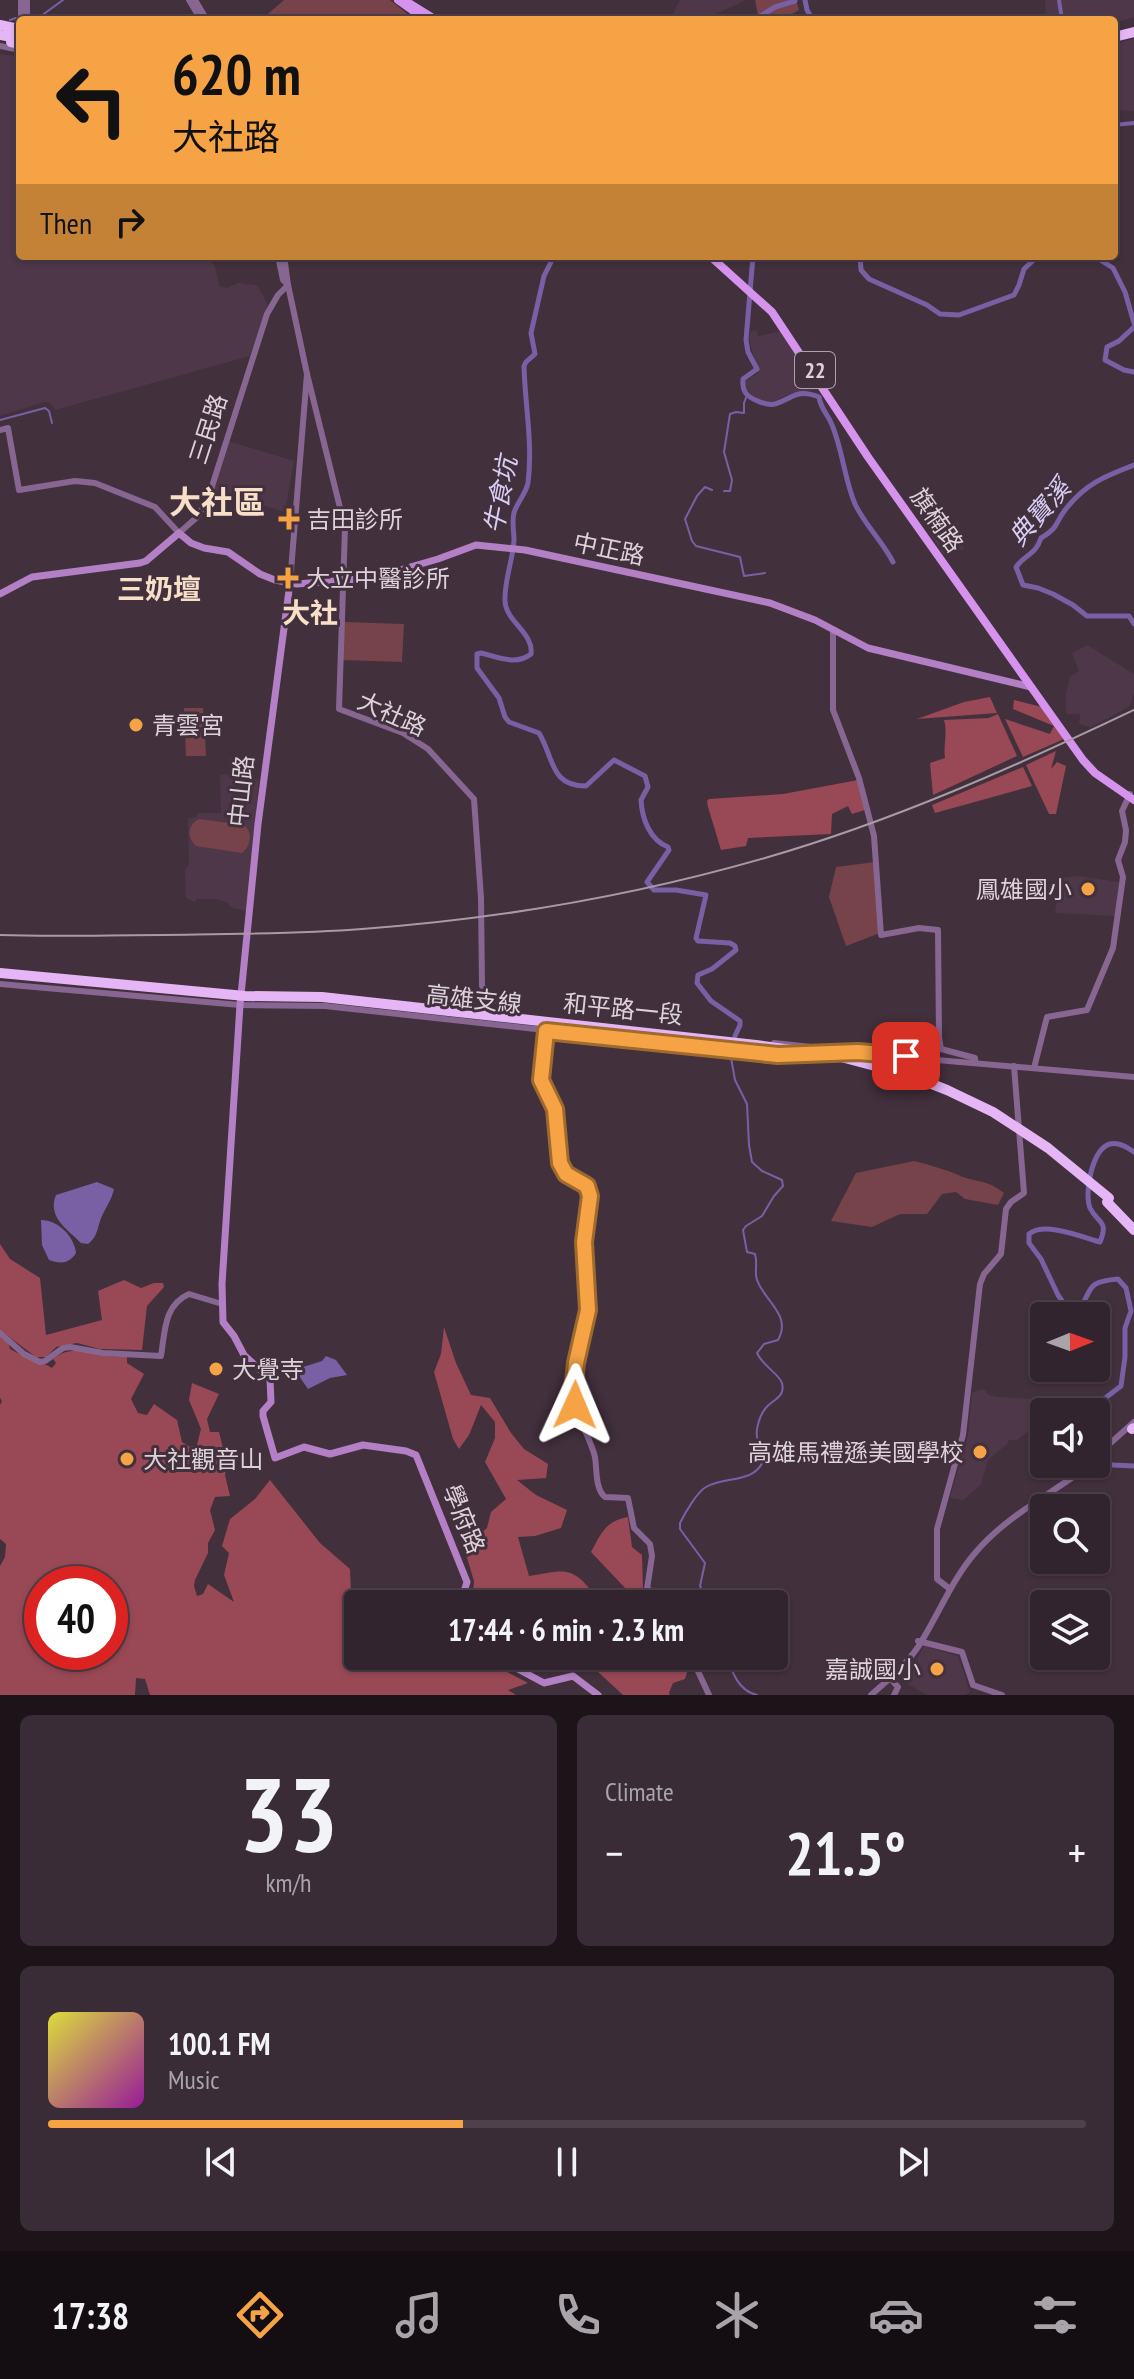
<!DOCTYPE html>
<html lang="en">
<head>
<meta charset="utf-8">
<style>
	body { margin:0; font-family:"PT Sans Narrow","Noto Sans TC",sans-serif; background:#3a2c36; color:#f1f3f6; height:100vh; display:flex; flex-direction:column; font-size:30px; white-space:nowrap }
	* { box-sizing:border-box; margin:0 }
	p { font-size:26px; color:#a8a4aa }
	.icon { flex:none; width:44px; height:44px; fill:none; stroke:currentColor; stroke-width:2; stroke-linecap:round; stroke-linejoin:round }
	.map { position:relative; height:1695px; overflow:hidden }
	.panel { display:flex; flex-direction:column; gap:20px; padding:20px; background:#1c1419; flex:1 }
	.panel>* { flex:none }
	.top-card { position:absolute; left:16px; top:16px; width:1102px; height:244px; border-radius:8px; box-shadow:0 2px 6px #0004,0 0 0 2px #4d414a; background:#f5a345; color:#111; overflow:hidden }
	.needle { width:52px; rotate:89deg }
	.tools { position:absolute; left:1030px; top:1302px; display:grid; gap:16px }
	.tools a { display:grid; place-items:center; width:80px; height:80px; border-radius:8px; background:#32242e; box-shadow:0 2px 6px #0004,0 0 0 2px #4d414a; font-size:40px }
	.speed { position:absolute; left:24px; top:1566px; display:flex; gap:16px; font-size:40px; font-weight:700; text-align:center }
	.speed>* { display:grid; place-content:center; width:104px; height:104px; border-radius:50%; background:#32242e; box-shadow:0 2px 6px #0004,0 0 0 2px #4d414a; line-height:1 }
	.speed .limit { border:12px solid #d22; background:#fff; color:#111 }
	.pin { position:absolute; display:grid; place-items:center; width:68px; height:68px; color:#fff; margin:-34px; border-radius:16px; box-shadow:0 4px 12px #0006 }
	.me { position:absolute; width:88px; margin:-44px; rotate:1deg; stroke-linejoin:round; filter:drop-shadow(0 0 6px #0008) }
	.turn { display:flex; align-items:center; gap:28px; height:168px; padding:0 24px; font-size:36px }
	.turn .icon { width:104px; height:104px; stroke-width:2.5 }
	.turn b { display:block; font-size:56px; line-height:68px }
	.then { display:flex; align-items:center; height:76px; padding:0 24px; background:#0003; gap:16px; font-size:30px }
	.big { font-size:60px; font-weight:600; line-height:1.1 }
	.panel .card { flex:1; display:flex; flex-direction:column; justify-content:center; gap:12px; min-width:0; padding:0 28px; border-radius:12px; background:#3a2c36 }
	.panel .dial { align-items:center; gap:0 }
	.dial b { font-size:104px; line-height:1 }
	.song { display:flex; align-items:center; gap:24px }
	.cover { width:96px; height:96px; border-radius:12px; background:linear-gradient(135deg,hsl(60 70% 55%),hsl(300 70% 35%)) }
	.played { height:8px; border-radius:4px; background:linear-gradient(90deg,#f5a345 40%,#4d414a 40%) }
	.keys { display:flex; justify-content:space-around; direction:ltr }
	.heat { display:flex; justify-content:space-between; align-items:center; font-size:44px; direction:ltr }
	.panel .tiles { flex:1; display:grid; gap:20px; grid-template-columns:1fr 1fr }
	.card:last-child { grid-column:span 2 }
	.trip { position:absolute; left:344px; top:1590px; width:444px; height:80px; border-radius:8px; background:#32242e; box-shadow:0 2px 6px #0004,0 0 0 2px #4d414a; font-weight:600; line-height:80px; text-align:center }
	.dock { display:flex; height:128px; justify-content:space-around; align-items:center; background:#140e12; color:#a8a4aa }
	.dock .icon { width:56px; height:56px }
	.dock .on { color:#f5a345 }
	.dock b { font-size:36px; color:#f1f3f6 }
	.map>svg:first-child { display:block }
</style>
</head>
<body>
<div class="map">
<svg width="1134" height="1695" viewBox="0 0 1134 1695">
	<rect width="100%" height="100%" fill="#42303d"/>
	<!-- built -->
	<g fill="#4e3749">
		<path d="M680 0H746L709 17 706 20H670Z"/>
		<path d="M1045 0H1134V17L1114 23V20H1046Z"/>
		<path d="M1134 39V111L1117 110 1114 108V44Z"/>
		<path d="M0 54 20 57V256H205L215 266 219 286 227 288 238 283 257 285 268 305 250 356 55 410 50 403 44 402 0 416Z"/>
		<path d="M757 330 758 336 781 331 820 389 787 395 768 404 748 393 744 382 757 374 758 370 749 339 750 332Z"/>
		<path d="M228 441 294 461 285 512 213 490Z"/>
		<path d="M958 522 964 549 944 555 928 531Z"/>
		<path d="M1087 645 1134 674V692L1129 707 1091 727 1079 724 1080 714H1067L1066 711V693L1070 677 1079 671 1072 653Z"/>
		<path d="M249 758 250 778 259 780 247 911 232 908 228 903 216 899H197L195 902 186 898 185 869 189 866 188 818 197 817 198 813H221L220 775 230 774 229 759Z"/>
		<path d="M1078 876 1119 882 1115 916 1055 913 1059 878Z"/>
		<path d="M982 1389 986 1391 988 1395 997 1397 1036 1399 1033 1413 1039 1423 1017 1440H1008L1007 1444 988 1460 981 1484 964 1500 950 1498 968 1435 972 1393Z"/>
		<path d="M924 1646 958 1656 970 1692 964 1695H927L905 1682Z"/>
	</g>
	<!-- green -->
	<g fill="#77434a">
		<path d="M284 0H390L415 20H261Z"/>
		<path d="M755 0H796L799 10 781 20H759Z"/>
		<path d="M344 622 404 624 402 662 341 660Z"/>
		<path d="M184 708H203L204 720H216L217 737H205L206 756H186Z"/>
		<path d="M199 819 244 825C253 833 251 845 242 853L196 846C187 838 187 825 199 819Z"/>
		<path d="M875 862 880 933 846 946 829 897 836 867Z"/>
		<path d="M914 1161C931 1165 947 1170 963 1177 981 1183 987 1180 1004 1193L998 1205 965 1199 956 1192 942 1194 927 1214H900L872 1227 831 1221 856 1173Z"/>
	</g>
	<!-- forest -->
	<g fill="#994855" fill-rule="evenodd">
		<path d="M990 697 997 713 917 719 964 702Z"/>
		<path d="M1014 700 1042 707 1064 739 1023 757 1005 719 1050 734 1054 726 1013 709Z"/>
		<path d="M998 714 1017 756 933 795 930 763 945 758C943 745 948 733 944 720L989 718Z"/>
		<path d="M1056 751 1051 769 1057 762 1066 766 1056 814H1049L1026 765Z"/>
		<path d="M1023 767 1032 786 935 813 932 805Z"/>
		<path d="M858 780 865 810 852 814 848 806 832 814 831 834 748 838 746 846 721 850 708 807 707 801 709 799 783 794Z"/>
		<path d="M0 1244 10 1259 40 1278 46 1335 102 1320 98 1291 124 1280 141 1288 154 1283H163L164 1287 147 1306 142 1350 100 1349 77 1343 56 1347 46 1357H36L0 1330Z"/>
		<path d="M444 1327 456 1363 471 1395 490 1398 511 1433 524 1449 548 1464 546 1478 517 1480 536 1495 567 1510 561 1528 535 1536 518 1537 529 1576C559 1572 571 1563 592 1592L586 1604H472L474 1581 464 1548 487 1528 491 1512 506 1499 485 1462 495 1438V1422L481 1405 469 1435 459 1449 453 1439 434 1372 441 1354Z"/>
		<path d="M0 1336 8 1342 10 1349C23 1357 41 1361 52 1368L56 1363 53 1359C70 1345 87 1352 107 1356 114 1357 120 1356 127 1357V1363L144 1374 131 1399 138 1413 147 1415 154 1404 177 1420 182 1442 190 1447 197 1445 201 1429 189 1400 192 1383 219 1394 207 1419 210 1432H219L227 1464 225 1475 230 1496 215 1497 210 1510 215 1530 208 1543V1553L195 1580 194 1586 197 1596 203 1594 208 1584 234 1602 224 1575 229 1553 222 1546 230 1519 255 1499 270 1480 320 1543 350 1569 351 1593 361 1604H358V1656H475L477 1661 488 1662 528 1683 508 1690 516 1695H150L145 1679 136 1678 135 1695H0V1566L5 1557 6 1544 0 1539V1405L2 1401 0 1398ZM42 1584H110V1652H42Z"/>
		<path d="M628 1517 632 1547 642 1555 643 1589 655 1604H631L626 1589 591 1552C601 1534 605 1521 628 1517Z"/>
		<path d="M530 1656H674L688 1669 685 1679 673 1683 669 1693 670 1695H623L596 1670 581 1664Z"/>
	</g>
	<!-- water -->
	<g fill="#7960a5">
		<path d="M97 1182 114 1189C112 1199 107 1205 103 1214 97 1225 99 1236 88 1244L81 1243C67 1229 47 1217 56 1195Z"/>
		<path d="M41 1220C58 1220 74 1236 76 1253 69 1264 60 1264 49 1260L42 1245Z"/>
		<path d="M326 1356 336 1360 347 1375 330 1378 308 1389 297 1373 300 1368 322 1361Z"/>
	</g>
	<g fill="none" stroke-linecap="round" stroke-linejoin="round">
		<!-- stream -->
		<g stroke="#7960a5" stroke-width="2">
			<path d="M31 18 41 16 63 0"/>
			<path d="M10 20 16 18"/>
			<path d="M0 420 45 408 49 411 52 423"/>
			<path d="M712 490 705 487 697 496 685 519 692 541 696 546 740 557 744 576 765 573"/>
			<path d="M724 491H730L732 480 724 452 730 414 736 412 744 413V403L747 395"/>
			<path d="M722 1604 704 1594 700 1586 705 1563 680 1529V1523C685 1513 697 1492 706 1487 729 1474 759 1487 767 1450 764 1447 760 1444 758 1440 754 1432 760 1415 765 1409 771 1400 786 1398 782 1383 779 1374 763 1366 757 1353L764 1344 778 1340C792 1315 765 1302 757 1280 754 1272 758 1263 755 1254L747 1252 743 1230 746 1226 762 1216 774 1196 783 1186 782 1180 762 1171 752 1162 749 1145 747 1104 735 1080 730 1052"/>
			<path d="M727 1656C732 1673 739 1691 757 1695"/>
		</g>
		<!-- canal -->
		<g stroke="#7960a5" stroke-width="4">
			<path d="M1059 0 1062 20"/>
			<path d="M1114 125 1134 123"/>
		</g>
		<!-- river -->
		<g stroke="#7960a5" stroke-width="5">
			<path d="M805 0 807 10 813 20"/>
			<path d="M754 20 775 7 795 1"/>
			<path d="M554 256 544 276 531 333 535 354 526 362 524 366C525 406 533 443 528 483 526 493 519 500 515 510 511 519 514 530 514 540 513 560 504 581 505 601 506 622 534 633 531 654 516 666 498 657 481 653L477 654V668L499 698 505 717 509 722 539 733C554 758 550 786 586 786L614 760 645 776 648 787 641 800C642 819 650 840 668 847L669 850 647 882 654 890H676L706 895 696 938 698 941 730 943 735 946 736 950 712 969 698 975 697 983 711 1001 740 1021V1025L735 1036"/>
			<path d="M753 256 746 340 748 352 757 369 743 379C743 385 742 387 745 392 749 399 767 406 775 404 793 399 795 388 819 397 821 410 828 414 832 425 843 451 844 478 855 504 865 525 882 541 893 562"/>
			<path d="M860 256 861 270 869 279 927 305 940 314 959 315 1014 295 1019 285 1024 269 1038 256"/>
			<path d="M1094 256 1113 268 1125 292 1134 323"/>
			<path d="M1134 327 1119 341 1107 347 1105 360 1124 370 1134 372"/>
			<path d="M1134 465C1105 476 1085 484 1065 510 1054 525 1059 527 1041 538 1035 556 1026 553 1016 567L1023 585 1038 588 1053 594 1073 605 1087 616H1129L1134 624"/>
			<path d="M1075 1412 1104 1399 1121 1386 1125 1357V1328L1131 1311 1126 1288 1118 1279C1083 1282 1094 1290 1077 1313L1071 1314 1058 1295 1041 1259 1029 1243V1234C1044 1221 1082 1237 1100 1242 1109 1220 1098 1224 1090 1208 1084 1193 1092 1149 1110 1144 1119 1142 1127 1147 1134 1152"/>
			<path d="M1044 1447V1453"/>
			<path d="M1096 1461 1113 1465 1134 1466"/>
		</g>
		<!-- tertiary -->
		<g stroke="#876692" stroke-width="6">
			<path d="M27 0V20"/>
			<path d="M189 0 201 20"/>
			<path d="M195 0 207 20"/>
			<path d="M21 20V0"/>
			<path d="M0 46 20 50"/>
			<path d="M278 256 283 280 288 285"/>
			<path d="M284 256 288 285 307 374 290 583"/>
			<path d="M307 374 345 528 339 709 403 733 428 749 474 799 481 898 482 986 512 1015"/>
			<path d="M0 430 8 428 19 490 75 481 95 483 155 507 179 533 196 518 207 502 267 314 278 295 288 285"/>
			<path d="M833 631V710L859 778 874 836 881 935 919 928 938 930 939 1037 941 1049 975 1058V1062"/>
			<path d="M0 984 240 1005 325 1006 709 1048 778 1055 793 1054"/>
			<path d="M546 1031 541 1080 555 1109 560 1163 566 1174 587 1186C596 1202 585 1223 584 1240 583 1263 590 1285 588 1308 586 1337 573 1363 573 1393 573 1412 590 1436 595 1457 597 1469 595 1489 605 1497L628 1498 634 1528 650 1544 652 1556 647 1589 662 1596 666 1604"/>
			<path d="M774 1043 858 1052"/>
			<path d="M855 1053 1134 1077"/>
			<path d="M1034 1068 1047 1017 1087 1010 1113 948 1123 877 1118 860 1125 842 1126 830 1122 811 1130 794"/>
			<path d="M0 1333 24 1354 40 1362 45 1361 63 1348 70 1347 103 1353 161 1356C165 1331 164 1305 189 1294L222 1304"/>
			<path d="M1096 1456 1134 1422"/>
			<path d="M950 1589 937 1579V1529L963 1435 980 1284 984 1274 1001 1254 1006 1209 1011 1202 1024 1193 1014 1066"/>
			<path d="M918 1641 962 1652 973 1685 1002 1695"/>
			<path d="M691 1656 709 1695"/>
			<path d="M888 1676 898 1687 894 1695"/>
			<path d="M871 1695C888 1680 905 1666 918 1647 938 1616 951 1581 975 1553 1007 1515 1052 1494 1091 1464"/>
		</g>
		<!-- secondary -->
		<g stroke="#b480c5" stroke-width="7">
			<path d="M290 583 258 824 240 1005 222 1284 223 1322 234 1336 244 1355 270 1379 271 1402 263 1411V1416L275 1458 304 1447 330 1454 363 1445 406 1451 416 1455 467 1582 460 1604"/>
			<path d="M0 594 32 577 140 563 146 561 179 533 191 543 204 548 228 552 260 574 275 580 297 584 372 578 438 559 476 545 525 550 770 603 815 620 868 648 1031 687"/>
			<path d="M483 1656 518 1669 544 1683 573 1676 598 1695"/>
		</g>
		<!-- primary -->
		<g stroke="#d693ed" stroke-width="8">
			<path d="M398 0 426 20"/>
			<path d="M404 0 436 20"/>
			<path d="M710 256 772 312 868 457 1083 760 1095 773 1134 800"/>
		</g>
		<!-- motorway -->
		<g stroke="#e5b5f5" stroke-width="10">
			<path d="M0 25 14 28"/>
			<path d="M0 35 12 37"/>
			<path d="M1114 37 1134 32"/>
			<path d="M1107 1202 1134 1230"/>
			<path d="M1132 1429 1134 1428"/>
		</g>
		<!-- rail -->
		<path stroke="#a99ba5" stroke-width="2" d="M0 935C54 937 109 935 163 935 229 934 296 934 362 929 498 919 633 896 765 858 893 821 1014 767 1134 710"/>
		<!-- motorway-bridge -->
		<g stroke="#e5b5f5" stroke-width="10">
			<path d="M13 32 20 33"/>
			<path d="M11 42 20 44"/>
			<path d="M0 973 245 996 322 997 756 1045 841 1057 909 1075 947 1090 993 1112 1048 1148 1109 1198"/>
		</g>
	</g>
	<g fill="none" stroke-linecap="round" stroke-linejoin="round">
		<defs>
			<path id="route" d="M575 1405 573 1392 576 1363 588 1310 584 1242 590 1196 587 1186 566 1174 560 1163 555 1109 541 1080 546 1031 778 1055 858 1052 906 1056"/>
		</defs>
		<!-- route casing -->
		<use href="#route" stroke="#9f6a2d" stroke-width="20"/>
		<!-- route -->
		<use href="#route" stroke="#f5a345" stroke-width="14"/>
	</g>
	<!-- markers -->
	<g fill="#f5a345" stroke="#42303d" stroke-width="3">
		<path d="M285 507h8v8h8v8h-8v8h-8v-8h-8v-8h8z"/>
		<path d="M284 566h8v8h8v8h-8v8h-8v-8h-8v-8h8z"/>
		<circle cx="136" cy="725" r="8"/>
		<circle cx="1088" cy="889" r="8"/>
		<circle cx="216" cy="1369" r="8"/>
		<circle cx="980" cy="1452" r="8"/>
		<circle cx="127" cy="1459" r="8"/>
		<circle cx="937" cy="1669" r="8"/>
	</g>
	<g text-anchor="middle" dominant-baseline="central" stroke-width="6" stroke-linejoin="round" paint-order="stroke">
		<!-- shield labels -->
		<rect fill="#42303d" stroke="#afa1ab" stroke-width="2" x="795" y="352" width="40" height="36" rx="6"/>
		<g font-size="22" font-weight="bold" fill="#ded2da">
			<text x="815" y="370">22</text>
		</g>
		<!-- street labels -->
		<g font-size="24" fill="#ded2da" stroke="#42303d">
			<text transform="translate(208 429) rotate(-72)">三民路</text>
			<text transform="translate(937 520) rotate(55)">旗楠路</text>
			<text transform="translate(609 549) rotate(12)">中正路</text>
			<text transform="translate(392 714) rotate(24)">大社路</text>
			<text transform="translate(241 791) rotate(-84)">中山路</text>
			<text transform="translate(474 999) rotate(6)">高雄支線</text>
			<text transform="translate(623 1009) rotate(6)">和平路一段</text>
			<text transform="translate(464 1519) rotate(68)">學府路</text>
		</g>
		<!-- poi labels -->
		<g font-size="24" fill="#ded2da" stroke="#42303d" text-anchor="start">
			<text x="307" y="519">吉田診所</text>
			<text x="306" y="578">大立中醫診所</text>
			<text x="152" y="725">青雲宮</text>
			<text x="1072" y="889" text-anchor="end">鳳雄國小</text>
			<text x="232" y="1369">大覺寺</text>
			<text x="964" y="1452" text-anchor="end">高雄馬禮遜美國學校</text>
			<text x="143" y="1459">大社觀音山</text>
			<text x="921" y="1669" text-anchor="end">嘉誠國小</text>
		</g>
		<!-- water labels -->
		<g font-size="26" font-style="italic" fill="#d9cdf5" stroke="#42303d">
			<text transform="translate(500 495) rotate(-79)">牛食坑</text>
			<text transform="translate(1039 512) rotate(-49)">典寶溪</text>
		</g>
		<!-- quarter labels -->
		<g font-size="28" font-weight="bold" fill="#f7dfc8" stroke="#42303d">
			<text x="159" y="588">三奶壇</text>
			<text x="310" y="612">大社</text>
		</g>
		<!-- district labels -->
		<g font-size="32" font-weight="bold" fill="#f7dfc8" stroke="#42303d">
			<text x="217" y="502">大社區</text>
		</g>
	</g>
</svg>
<div class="tools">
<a><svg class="needle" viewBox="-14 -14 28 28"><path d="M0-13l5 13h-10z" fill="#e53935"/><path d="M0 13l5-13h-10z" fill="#a8a4aa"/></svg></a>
<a><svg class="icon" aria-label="sound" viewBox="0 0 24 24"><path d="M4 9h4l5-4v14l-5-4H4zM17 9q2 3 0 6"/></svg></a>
<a><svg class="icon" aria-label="search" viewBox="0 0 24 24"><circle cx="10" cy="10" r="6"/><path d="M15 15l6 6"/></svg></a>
<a><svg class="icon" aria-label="layers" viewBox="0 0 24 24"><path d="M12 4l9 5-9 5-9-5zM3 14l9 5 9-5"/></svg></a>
</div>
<div class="speed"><div class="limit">40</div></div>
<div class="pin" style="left:906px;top:1056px;background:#d93025"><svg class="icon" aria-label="arrive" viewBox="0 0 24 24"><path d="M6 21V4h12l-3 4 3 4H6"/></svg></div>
<svg class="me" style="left:575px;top:1405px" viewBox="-20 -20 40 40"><path d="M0-17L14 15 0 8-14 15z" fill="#f5a345" stroke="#fff" stroke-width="4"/></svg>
<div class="trip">17:44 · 6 min · 2.3 km</div>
<div class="top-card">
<div class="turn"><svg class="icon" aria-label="left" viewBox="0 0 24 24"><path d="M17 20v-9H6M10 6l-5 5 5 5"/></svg><div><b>620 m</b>大社路</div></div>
<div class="then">Then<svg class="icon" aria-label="right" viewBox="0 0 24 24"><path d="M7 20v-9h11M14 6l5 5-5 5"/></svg></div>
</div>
</div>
<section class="panel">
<div class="tiles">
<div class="card dial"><b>33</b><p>km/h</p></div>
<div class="card"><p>Climate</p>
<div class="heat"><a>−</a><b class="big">21.5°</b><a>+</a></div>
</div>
<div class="card">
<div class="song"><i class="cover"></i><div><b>100.1 FM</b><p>Music</p></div></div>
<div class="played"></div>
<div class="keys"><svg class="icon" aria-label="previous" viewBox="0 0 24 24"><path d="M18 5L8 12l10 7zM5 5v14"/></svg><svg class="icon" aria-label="pause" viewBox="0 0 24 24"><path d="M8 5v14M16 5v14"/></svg><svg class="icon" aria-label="next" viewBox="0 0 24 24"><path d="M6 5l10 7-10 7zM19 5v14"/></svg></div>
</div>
</div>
</section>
<nav class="dock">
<b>17:38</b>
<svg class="icon on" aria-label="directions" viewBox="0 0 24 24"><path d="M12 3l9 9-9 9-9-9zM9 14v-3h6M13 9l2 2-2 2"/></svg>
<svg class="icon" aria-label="music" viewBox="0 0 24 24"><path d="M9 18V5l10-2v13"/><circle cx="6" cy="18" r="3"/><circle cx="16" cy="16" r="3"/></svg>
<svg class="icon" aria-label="phone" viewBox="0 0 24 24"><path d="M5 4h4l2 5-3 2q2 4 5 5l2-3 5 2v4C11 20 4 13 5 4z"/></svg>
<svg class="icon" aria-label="climate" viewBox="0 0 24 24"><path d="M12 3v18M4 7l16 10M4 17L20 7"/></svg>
<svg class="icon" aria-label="car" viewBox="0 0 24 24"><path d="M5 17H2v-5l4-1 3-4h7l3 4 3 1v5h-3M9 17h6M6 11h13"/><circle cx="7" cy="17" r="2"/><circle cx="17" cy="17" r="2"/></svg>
<svg class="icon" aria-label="filters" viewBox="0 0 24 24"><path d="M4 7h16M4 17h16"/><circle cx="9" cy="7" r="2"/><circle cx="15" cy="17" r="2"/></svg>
</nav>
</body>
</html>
